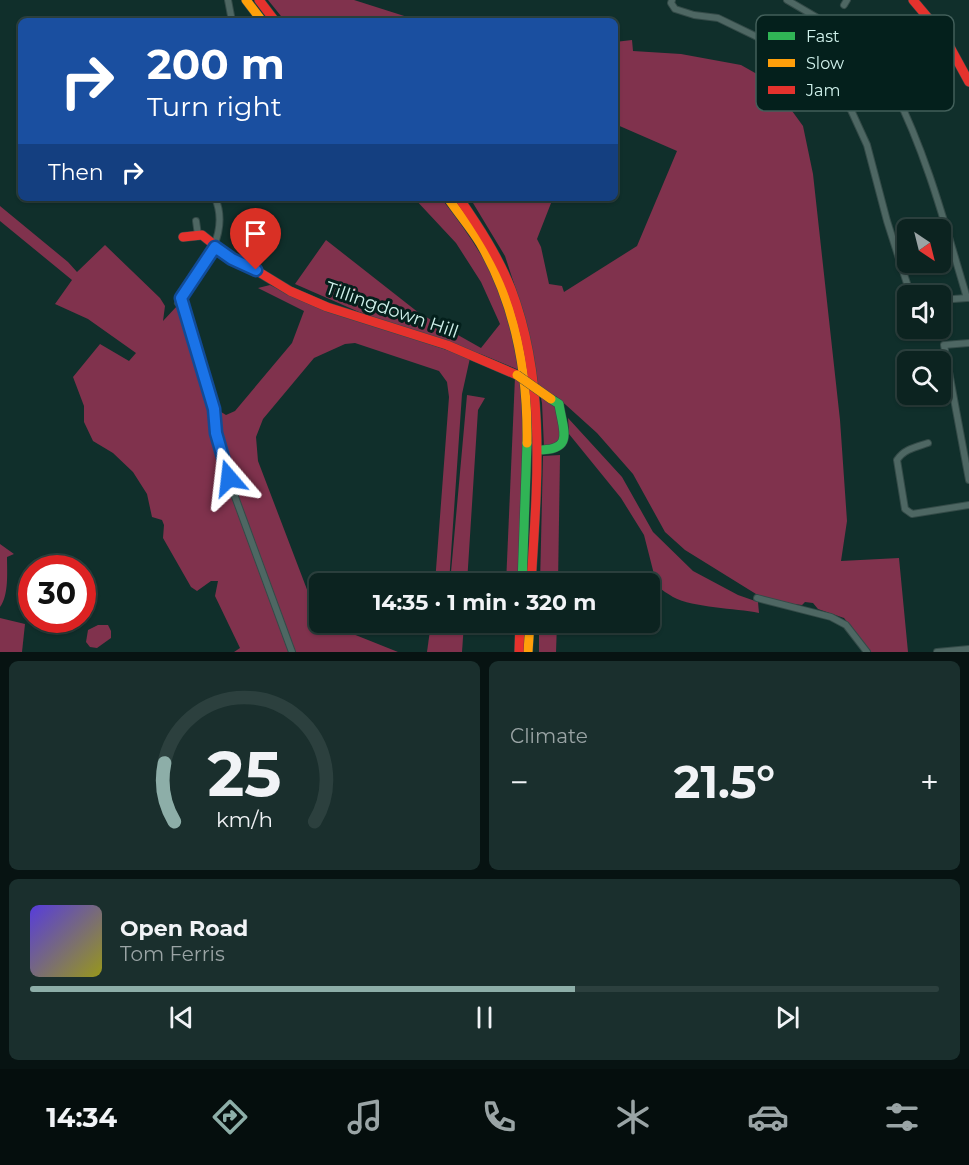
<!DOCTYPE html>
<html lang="en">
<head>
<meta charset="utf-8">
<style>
	body { margin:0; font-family:Montserrat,sans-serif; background:#1a2f2d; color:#f1f3f6; height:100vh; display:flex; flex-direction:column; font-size:22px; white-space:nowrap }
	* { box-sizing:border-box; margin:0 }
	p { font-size:20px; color:#9aa4a5 }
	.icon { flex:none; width:33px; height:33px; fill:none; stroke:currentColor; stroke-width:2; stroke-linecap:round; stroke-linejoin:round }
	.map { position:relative; height:652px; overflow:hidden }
	.panel { display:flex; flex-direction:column; gap:9px; padding:9px; background:#071312; flex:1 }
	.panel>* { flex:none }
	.top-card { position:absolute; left:18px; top:18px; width:600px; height:183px; border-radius:9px; box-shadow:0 2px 4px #0004,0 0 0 2px #2c403e; background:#1a4fa0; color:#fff; overflow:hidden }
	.needle { width:39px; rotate:145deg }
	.controls { position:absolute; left:897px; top:219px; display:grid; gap:12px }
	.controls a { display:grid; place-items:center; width:54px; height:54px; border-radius:9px; background:#0c2320; box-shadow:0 2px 4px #0004,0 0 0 2px #2c403e; font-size:30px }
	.speed { position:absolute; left:18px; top:555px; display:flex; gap:12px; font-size:30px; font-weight:700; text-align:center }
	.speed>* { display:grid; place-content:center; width:78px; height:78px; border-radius:50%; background:#0c2320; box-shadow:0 2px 4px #0004,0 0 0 2px #2c403e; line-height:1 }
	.speed .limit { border:9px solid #d22; background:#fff; color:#111 }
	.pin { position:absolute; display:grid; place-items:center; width:51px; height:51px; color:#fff; margin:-62px -26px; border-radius:50% 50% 50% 0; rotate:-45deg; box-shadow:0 0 6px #0007 }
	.pin .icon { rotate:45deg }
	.me { position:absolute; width:66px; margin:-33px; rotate:343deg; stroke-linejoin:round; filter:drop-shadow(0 0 4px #0008) }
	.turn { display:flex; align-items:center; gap:21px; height:126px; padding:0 30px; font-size:27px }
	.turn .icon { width:78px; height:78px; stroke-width:2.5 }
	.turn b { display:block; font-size:42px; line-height:51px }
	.then { display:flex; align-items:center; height:57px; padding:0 30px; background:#0003; gap:12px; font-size:22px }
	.big { font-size:45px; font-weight:700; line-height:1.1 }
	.panel .card { flex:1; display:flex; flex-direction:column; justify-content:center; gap:9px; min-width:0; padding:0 21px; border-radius:9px; background:#1a2f2d }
	.panel .dial { align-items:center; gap:0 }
	.dial svg { height:156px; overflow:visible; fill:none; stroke:#2c403e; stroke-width:7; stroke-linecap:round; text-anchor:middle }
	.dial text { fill:#f1f3f6; stroke:none }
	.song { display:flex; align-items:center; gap:18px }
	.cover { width:72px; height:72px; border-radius:9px; background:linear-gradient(135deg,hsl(250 70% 55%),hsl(60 70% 35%)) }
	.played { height:6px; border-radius:3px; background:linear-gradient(90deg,#8daea8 60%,#2c403e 60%) }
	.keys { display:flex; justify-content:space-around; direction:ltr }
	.heat { display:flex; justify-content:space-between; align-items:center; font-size:33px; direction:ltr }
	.panel .tiles { flex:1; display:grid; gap:9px; grid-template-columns:1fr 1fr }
	.card:last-child { grid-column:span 2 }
	.trip { position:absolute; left:309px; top:573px; width:351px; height:60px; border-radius:9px; background:#0c2320; box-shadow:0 2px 4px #0004,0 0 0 2px #2c403e; font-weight:700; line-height:60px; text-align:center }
	.tabs { display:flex; height:96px; justify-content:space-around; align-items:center; background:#050e0d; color:#9aa4a5 }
	.tabs .icon { width:42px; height:42px }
	.tabs .selected { color:#8daea8 }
	.tabs b { font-size:27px; color:#f1f3f6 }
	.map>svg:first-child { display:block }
</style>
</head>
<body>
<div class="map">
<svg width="969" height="652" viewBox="0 0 969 652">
	<rect width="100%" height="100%" fill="#102f2b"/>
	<!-- green -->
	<g fill="#80324d">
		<path d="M268 0H354L420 21H285Z"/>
		<path d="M632 40 633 51 681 54 741 65 771 82 803 126 813 174 840 420 847 521 841 561 899 558 908 652H871L844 618 818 609 813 603 805 602 802 605 775 602 756 594 685 550 665 532 633 474 597 433 556 396 561 406 560 444 544 447 542 403 524 314 505 256 470 198H553L537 239 541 247 549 284 562 286 564 292 637 246 677 151 615 124V42Z"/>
		<path d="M414 198H441C466 230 492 266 505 306 511 326 514 349 519 370L483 355 359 312 295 284 326 240 419 313 481 348 500 324 481 282 456 243Z"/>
		<path d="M0 206 68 262 77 272 105 245 160 298 165 306 163 321 177 306 213 407 226 415 235 411 292 343 304 311 258 288 270 285 324 310 351 317 470 358 462 394 449 583H435L449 397 447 382 439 371 355 343 345 344 314 358 263 419 256 437 258 461 311 600 319 612 320 622 329 623 333 626 398 652H234L240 648 215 596 218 581H211L197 591 191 587 163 538 164 525 162 520 152 517 147 494 133 472 113 453 93 441 84 422V406L73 377 100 344 129 361 136 353 88 319 55 304 72 280 0 221Z"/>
		<path d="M515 377 522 386 524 440 518 583 506 584Z"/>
		<path d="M467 395 485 398 478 410 467 583H450Z"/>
		<path d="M568 418 622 477 653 532 693 571 738 595 758 602 759 613C735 608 694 608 673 597 668 594 662 590 657 586L644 535 621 498 569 434Z"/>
		<path d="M560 455 558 583 540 584 543 456Z"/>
		<path d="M0 544 14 554 7 557C7 572 9 595 0 607Z"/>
		<path d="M0 618 25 624 22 652H0Z"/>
		<path d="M431 623H464L462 652H427Z"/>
		<path d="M539 623H557L556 652H539Z"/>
		<path d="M98 625H108L111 631V638L97 648 90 647 86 642 88 630Z"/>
	</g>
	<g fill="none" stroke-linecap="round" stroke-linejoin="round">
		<defs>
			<g id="street">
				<path d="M228 0 232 21"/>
				<path d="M672 0 671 3 675 9 694 15 718 18 805 60 825 72 851 110 867 145 887 221 911 296"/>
				<path d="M787 0 864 45C878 57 886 74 894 90 927 155 946 228 967 298H969"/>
				<path d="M844 5 847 0"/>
				<path d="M196 221 198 235"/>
				<path d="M181 298 215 409 216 433 234 494 292 652"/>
				<path d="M940 300 967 298"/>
				<path d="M178 303C198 274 232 236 215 198"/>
				<path d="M908 310V315"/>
				<path d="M969 343 944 345 969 480"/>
				<path d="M928 443C916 447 904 449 897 460L905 509 912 514 969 505"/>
				<path d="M757 598 831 617 846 625 867 652"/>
				<path d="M937 652 969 649"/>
			</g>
			<g id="fast">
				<path d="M538 450C575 450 563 431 559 404L551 399"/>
				<path d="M522 584 527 443"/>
			</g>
			<g id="slow">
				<path d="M246 0 262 21"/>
				<path d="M448 198C458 213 471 228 480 243 515 303 528 374 527 443"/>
				<path d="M528 652 530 622"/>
			</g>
			<g id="jam">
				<path d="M259 0 275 21"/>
				<path d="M913 0 945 38 969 82"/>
				<path d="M459 198C479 227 498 256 511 289 547 383 537 486 531 584"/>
				<path d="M183 237 202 235 232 259 249 266 290 291 327 307 447 345 517 375"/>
				<path d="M519 652 520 622"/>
			</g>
		</defs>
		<!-- street casing -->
		<use href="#street" stroke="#344b48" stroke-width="8"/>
		<!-- fast casing -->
		<use href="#fast" stroke="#344b48" stroke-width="10"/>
		<!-- slow casing -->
		<use href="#slow" stroke="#344b48" stroke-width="10"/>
		<!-- jam casing -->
		<use href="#jam" stroke="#344b48" stroke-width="10"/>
		<!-- street -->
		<use href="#street" stroke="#4e6763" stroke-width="6"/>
		<!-- fast -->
		<use href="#fast" stroke="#30b455" stroke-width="9"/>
		<!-- slow -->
		<use href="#slow" stroke="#ff9f0a" stroke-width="9"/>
		<!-- jam -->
		<use href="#jam" stroke="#e5322d" stroke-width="9"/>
		<defs>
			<path id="slow-bridge" d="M517 375 551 399"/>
		</defs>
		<!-- slow-bridge casing -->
		<use href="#slow-bridge" stroke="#344b48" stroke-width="10" stroke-linecap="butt"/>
		<!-- slow-bridge -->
		<use href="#slow-bridge" stroke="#ff9f0a" stroke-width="9"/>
	</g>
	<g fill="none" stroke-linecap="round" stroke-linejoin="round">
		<defs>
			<path id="route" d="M229 478 216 433 214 409 181 298 215 247 232 259 256 270"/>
		</defs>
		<!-- route casing -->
		<use href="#route" stroke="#114b97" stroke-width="15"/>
		<!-- route -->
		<use href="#route" stroke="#1a73e8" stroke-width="10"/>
	</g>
	<g text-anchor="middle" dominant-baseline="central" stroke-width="6" stroke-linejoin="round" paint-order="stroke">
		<!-- street labels -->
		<g font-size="18" fill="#d1f2ec" stroke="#04201c">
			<text transform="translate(392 310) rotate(19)">Tillingdown Hill</text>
		</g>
	</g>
	<!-- legend -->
	<rect x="756" y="15" width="198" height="96" rx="9" fill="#04201c" stroke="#425f5a" stroke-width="1.5"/>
	<rect x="768" y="32" width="27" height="8" fill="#30b455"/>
	<rect x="768" y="59" width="27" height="8" fill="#ff9f0a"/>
	<rect x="768" y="86" width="27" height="8" fill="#e5322d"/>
	<g font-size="16" fill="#d1f2ec">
		<text x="806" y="42">Fast</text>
		<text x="806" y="69">Slow</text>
		<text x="806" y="96">Jam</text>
	</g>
</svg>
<div class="controls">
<a><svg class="needle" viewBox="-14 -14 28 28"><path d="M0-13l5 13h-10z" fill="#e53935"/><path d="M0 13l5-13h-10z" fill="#9aa4a5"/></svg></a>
<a><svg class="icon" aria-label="sound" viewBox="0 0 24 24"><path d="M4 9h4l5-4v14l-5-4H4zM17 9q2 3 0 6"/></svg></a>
<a><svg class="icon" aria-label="search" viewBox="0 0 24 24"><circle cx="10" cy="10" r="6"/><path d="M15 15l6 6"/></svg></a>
</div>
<div class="speed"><div class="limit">30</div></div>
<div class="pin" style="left:256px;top:270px;background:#d93025"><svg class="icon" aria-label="arrive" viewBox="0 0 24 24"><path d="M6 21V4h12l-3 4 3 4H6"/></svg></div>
<svg class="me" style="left:229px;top:478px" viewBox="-20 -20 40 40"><path d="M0-17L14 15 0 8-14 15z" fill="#1a73e8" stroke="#fff" stroke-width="4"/></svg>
<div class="trip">14:35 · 1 min · 320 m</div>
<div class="top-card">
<div class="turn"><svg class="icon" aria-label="right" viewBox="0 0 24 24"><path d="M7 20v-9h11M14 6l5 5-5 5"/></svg><div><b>200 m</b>Turn right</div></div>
<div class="then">Then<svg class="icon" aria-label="right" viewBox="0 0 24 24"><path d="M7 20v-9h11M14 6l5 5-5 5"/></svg></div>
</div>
</div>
<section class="panel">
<div class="tiles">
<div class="card dial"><svg viewBox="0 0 100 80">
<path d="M14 69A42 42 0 1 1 86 69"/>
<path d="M14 69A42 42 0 0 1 9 39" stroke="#8daea8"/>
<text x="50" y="56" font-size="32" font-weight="700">25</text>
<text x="50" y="72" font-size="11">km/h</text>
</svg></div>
<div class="card"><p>Climate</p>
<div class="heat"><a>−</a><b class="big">21.5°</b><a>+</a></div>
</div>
<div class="card">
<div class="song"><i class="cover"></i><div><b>Open Road</b><p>Tom Ferris</p></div></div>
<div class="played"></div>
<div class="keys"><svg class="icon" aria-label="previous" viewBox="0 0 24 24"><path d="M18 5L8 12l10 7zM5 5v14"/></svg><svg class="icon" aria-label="pause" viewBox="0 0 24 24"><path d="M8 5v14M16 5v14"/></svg><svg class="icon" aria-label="next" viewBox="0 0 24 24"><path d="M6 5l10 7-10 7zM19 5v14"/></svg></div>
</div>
</div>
</section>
<nav class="tabs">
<b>14:34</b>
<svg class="icon selected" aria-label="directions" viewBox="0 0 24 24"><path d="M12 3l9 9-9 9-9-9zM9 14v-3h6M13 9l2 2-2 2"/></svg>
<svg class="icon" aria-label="music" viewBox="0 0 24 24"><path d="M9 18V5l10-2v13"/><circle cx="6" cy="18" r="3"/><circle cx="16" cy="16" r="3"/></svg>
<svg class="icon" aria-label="phone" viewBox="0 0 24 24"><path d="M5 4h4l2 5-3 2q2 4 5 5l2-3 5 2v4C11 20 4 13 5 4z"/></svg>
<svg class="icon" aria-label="climate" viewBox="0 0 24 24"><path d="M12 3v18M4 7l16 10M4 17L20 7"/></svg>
<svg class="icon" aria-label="car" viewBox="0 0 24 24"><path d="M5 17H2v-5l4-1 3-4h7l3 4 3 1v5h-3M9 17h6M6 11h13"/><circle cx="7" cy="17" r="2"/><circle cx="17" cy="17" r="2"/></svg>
<svg class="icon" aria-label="filters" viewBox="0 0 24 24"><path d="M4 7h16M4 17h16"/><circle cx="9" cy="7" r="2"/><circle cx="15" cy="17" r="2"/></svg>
</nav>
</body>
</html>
